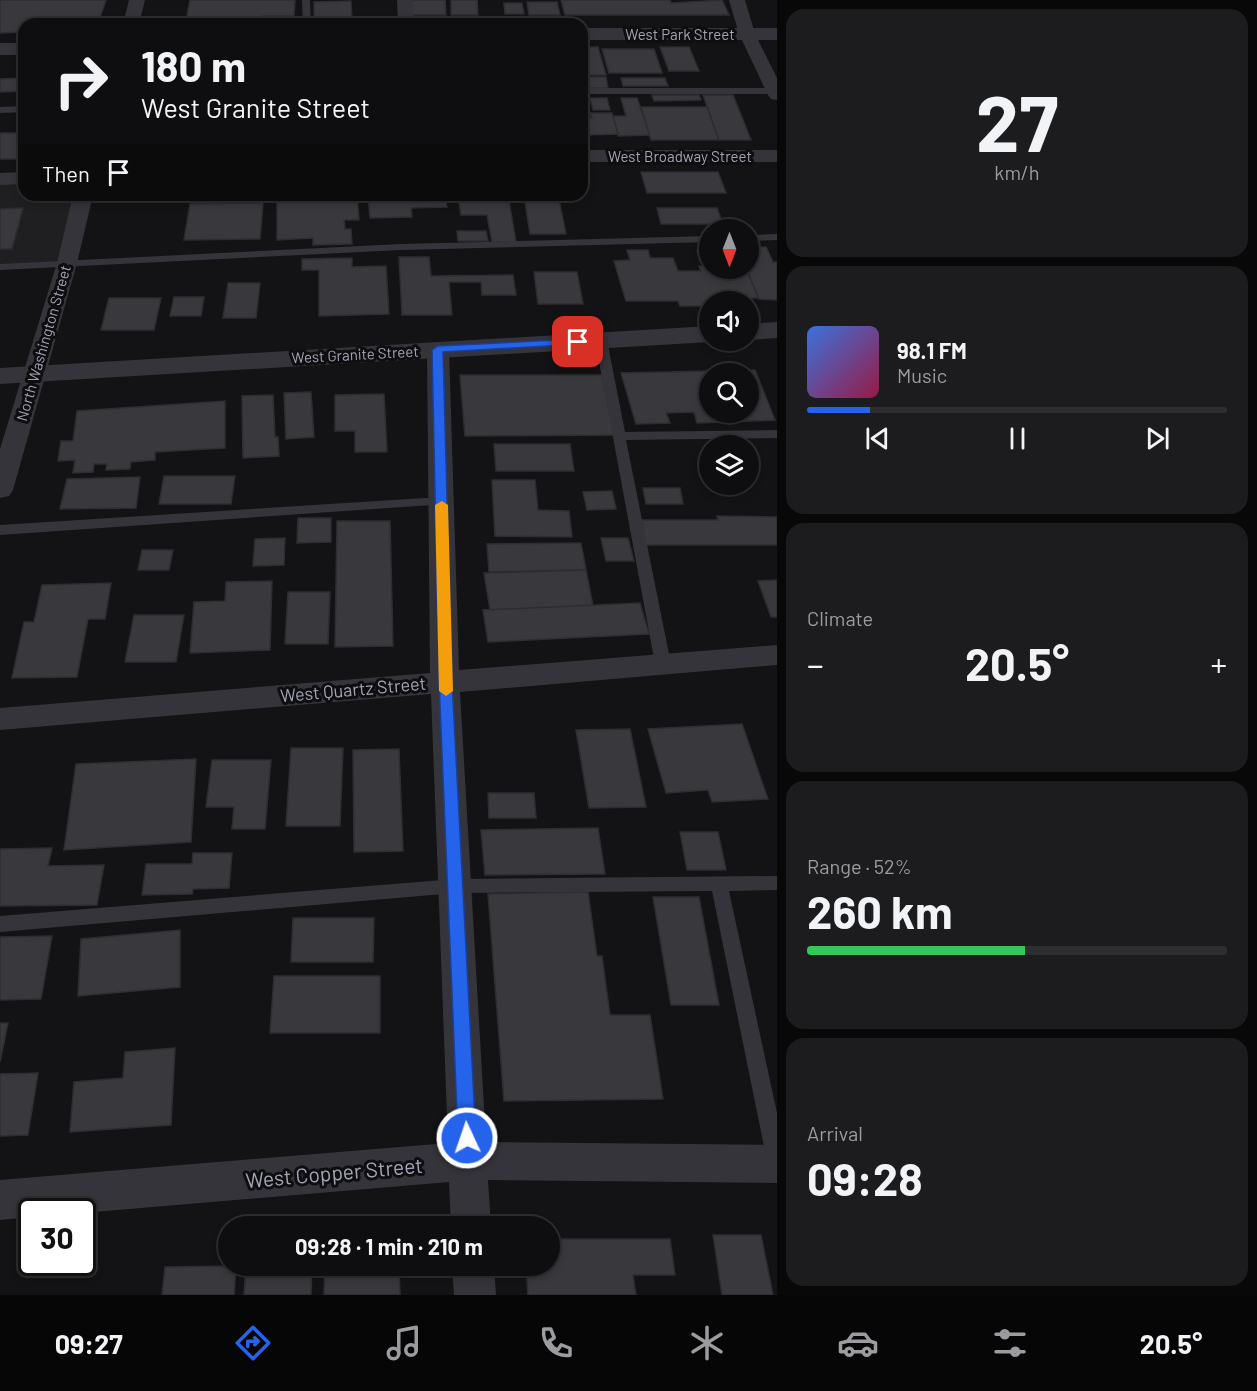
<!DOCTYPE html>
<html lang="en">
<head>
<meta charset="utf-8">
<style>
	body { margin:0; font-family:Barlow,sans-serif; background:#1c1c1e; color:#f1f3f6; height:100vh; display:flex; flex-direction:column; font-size:22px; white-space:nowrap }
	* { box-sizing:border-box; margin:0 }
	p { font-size:20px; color:#9b9c9f }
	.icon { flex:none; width:33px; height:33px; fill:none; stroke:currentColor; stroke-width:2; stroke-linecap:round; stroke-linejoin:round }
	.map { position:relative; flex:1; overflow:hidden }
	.sheet { display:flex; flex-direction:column; gap:9px; padding:9px; background:#080809; width:480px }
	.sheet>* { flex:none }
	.hud { position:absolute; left:18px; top:18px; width:570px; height:183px; border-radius:18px; box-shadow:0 3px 9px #0003,0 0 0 2px #2e2e30; background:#0e0e10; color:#f1f3f6; overflow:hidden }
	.needle { width:39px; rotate:180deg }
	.fabs { position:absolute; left:699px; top:219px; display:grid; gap:12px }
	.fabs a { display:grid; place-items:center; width:60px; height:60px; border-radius:50%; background:#0e0e10; box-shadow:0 3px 9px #0003,0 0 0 2px #2e2e30; font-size:30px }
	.speed { position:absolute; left:18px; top:1198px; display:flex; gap:12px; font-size:30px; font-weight:700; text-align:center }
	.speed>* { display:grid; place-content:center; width:78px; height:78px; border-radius:50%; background:#0e0e10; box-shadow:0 3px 9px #0003,0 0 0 2px #2e2e30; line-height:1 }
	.speed .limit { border:3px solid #111; border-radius:9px; background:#fff; color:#111 }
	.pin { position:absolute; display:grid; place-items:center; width:51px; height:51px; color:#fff; margin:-26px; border-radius:12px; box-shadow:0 3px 9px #0006 }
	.me { position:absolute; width:66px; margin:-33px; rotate:357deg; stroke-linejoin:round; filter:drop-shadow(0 0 4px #0008) }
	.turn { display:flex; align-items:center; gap:21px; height:126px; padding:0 24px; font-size:27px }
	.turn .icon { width:78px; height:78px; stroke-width:2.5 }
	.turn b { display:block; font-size:42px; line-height:51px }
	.then { display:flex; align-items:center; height:57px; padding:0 24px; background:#0003; gap:12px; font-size:22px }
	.big { font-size:45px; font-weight:700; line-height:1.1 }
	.sheet .widget { flex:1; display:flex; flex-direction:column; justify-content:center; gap:9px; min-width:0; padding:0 21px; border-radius:18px; background:#1c1c1e }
	.sheet .dial { align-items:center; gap:0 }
	.dial b { font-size:78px; line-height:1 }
	.song { display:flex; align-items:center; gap:18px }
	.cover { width:72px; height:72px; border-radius:9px; background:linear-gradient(135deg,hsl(220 70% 55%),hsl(340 70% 35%)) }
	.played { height:6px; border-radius:3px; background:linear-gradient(90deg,#2563eb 15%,#2e2e30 15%) }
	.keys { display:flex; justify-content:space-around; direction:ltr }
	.heat { display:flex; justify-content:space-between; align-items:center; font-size:33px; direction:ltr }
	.charge { height:9px; border-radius:4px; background:linear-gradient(90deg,#34c759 52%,#2e2e30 0) }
	.trip { position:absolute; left:218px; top:1216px; width:342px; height:60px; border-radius:30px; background:#0e0e10; box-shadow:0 3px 9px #0003,0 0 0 2px #2e2e30; font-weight:700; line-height:60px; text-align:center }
	.tabs { display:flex; height:96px; justify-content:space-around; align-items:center; background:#060606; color:#9b9c9f }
	.tabs .icon { width:42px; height:42px }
	.tabs .on { color:#2563eb }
	.tabs b { font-size:27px; color:#f1f3f6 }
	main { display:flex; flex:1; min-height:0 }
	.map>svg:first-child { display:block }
</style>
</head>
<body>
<main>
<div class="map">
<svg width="777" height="1295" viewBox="0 0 777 1295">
	<rect width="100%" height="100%" fill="#131315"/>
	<!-- built -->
	<path fill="#1f1f22" d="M24 178V195H83L67 263 0 267V179Z"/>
	<!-- building -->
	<g fill="#38383d" stroke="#2e2d31" stroke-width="1.5" fill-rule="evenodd">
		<path d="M0 0H106L98 24H24V32L0 33Z"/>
		<path d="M190 0H295L294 16H263L262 20H186Z"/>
		<path d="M407 0H445L446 15H408Z"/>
		<path d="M451 0H477L478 15H451Z"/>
		<path d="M561 0H670L671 3 722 0 729 15H565Z"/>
		<path d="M351 1 352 19 314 20V2Z"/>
		<path d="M527 2H557L560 15H529Z"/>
		<path d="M504 3H522L524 14H505Z"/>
		<path d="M582 47H598L606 75H582Z"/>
		<path d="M660 47H689L699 71H669Z"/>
		<path d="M602 49H654L662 73H609Z"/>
		<path d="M584 77H606L608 88H586Z"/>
		<path d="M24 78V91L0 92V79Z"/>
		<path d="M621 78H665L668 86H623Z"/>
		<path d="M652 95H699L701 100 654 101Z"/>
		<path d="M703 95H733L751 140H719Z"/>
		<path d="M590 98H607L610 110H593Z"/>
		<path d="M621 98H637L650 135 618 136 613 116H626Z"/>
		<path d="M641 107H707L719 140H651Z"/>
		<path d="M590 113H612L618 134 586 135 582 118H592Z"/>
		<rect x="0" y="133" width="24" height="26"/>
		<path d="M641 172H718L726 193H647Z"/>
		<path d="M277 195H357L359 220H344L345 229H351L352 244 313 245V238L277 240Z"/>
		<path d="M368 195H445L447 207 411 208 412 217 370 218Z"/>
		<path d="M458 195H508L516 242H492L487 215H461Z"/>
		<path d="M524 195H558L566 234H530Z"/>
		<path d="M263 203 260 239 184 240 190 204Z"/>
		<path d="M23 208 12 249H0V209Z"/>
		<path d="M657 208H717L723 224H661Z"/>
		<path d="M457 231H486L488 241H458Z"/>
		<path d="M748 247H766L773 262H777V300L759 299 746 268H748Z"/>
		<path d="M627 250H648L650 258H673L678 271H701L699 266 746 268 758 298H744L745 301 718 299 719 302H710V306H680L678 301H626L614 261 630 260Z"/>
		<path d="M697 251H710V264H703Z"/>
		<path d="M399 257H429L431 276 513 275 516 295H482L481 282H449L452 315H402Z"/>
		<path d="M352 258V267L386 266 389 314 319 316V270H302V259Z"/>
		<path d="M534 272H577L583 304H538Z"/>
		<path d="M228 283H260L256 318H223Z"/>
		<path d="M174 297H204L201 316H170Z"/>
		<path d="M109 298H161L154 330H101Z"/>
		<path d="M755 370 775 420 697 423 694 412 666 413 670 423 636 424 621 373ZM710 374H748V412H710Z"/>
		<path d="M460 375H602L614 435 465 436Z"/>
		<path d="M311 392 314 437 286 439 284 393Z"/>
		<path d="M384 394 387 452H355V431H335V395Z"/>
		<path d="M273 395 275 437H278L279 456 243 458 242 396Z"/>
		<path d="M225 401V448L155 452V460L131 462 130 469 106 470 107 464H94L93 472 73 473 75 460 58 461 61 441H73L77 411Z"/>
		<path d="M494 444H570L574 471H496Z"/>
		<path d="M164 476H235L231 504H159Z"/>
		<path d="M140 477 136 508 60 509 67 479Z"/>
		<path d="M492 480H535L538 510 569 511 572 537 495 536Z"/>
		<path d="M643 488H680L683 504H646Z"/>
		<path d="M612 491 616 509 587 510 583 492Z"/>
		<path d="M717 516 777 517V545H646L641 520H718Z"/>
		<path d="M298 518H331V542L297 543Z"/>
		<path d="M337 521H390L393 646 335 647Z"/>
		<path d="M285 538 284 565 253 566 255 539Z"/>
		<path d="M601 538H628L634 561H606Z"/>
		<path d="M581 543 586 570 489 572 487 544Z"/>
		<path d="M142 550H173L169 570H138Z"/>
		<path d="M586 570 593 606 490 610 484 573Z"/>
		<path d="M777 580V617H771L758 581Z"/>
		<path d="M272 581 270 650 190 653 194 602 225 601 226 582Z"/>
		<path d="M111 583 105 619H88L77 677 12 678 24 622H34L42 585Z"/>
		<path d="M288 592H330L328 644H285Z"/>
		<path d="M640 603 649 634 488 642 483 610Z"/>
		<path d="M134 615H184L176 662H125Z"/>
		<path d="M742 724 768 799 712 802 708 790 666 793 648 729Z"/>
		<path d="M630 729 646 807 589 808 576 730Z"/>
		<path d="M291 748H343L340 826H286Z"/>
		<path d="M399 749 403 851 354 852 353 750Z"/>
		<path d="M196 759 191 842 64 850 76 764Z"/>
		<path d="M212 760H271L265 829H232L234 807H206Z"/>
		<path d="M488 793H534L536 818H489Z"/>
		<path d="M598 828 605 874 485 875 481 830Z"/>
		<path d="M680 832H718L726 870H687Z"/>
		<path d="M52 848 48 866 104 865 97 905 0 906V849Z"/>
		<path d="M193 853H232L229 888 193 889 192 894 142 895 146 864H192Z"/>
		<path d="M588 892 597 956H602L610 1015H650L663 1099 504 1101 488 894Z"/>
		<path d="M653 897H699L719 1005H671Z"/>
		<path d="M293 918H374L373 962H291Z"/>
		<path d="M180 930V987L78 996 81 939Z"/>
		<path d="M52 936 41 999 0 1000V937Z"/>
		<path d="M274 976H380V1033H270Z"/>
		<path d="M0 1023H8L0 1062Z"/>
		<path d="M175 1048 171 1125 70 1132 74 1082 123 1078 125 1052Z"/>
		<path d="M38 1073 28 1135 0 1136V1074Z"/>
		<path d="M713 1235H761L773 1295H722Z"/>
		<path d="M549 1239H670L675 1275H633L636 1295H528L526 1266H549Z"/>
		<path d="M236 1266 234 1295H162L165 1267Z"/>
		<path d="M246 1266H312L311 1295H244Z"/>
		<path d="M325 1266H399L400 1295H324Z"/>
	</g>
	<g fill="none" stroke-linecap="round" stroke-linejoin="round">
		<!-- service -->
		<g fill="#34343a" fill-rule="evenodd">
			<path d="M302 0H310L311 24H303Z"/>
			<rect x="582" y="88" width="195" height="6"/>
			<path d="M24 106V112L0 113V107Z"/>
			<path d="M777 234V240L748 241V235Z"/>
			<path d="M710 236V242L401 250 0 270V264L401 244Z"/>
			<path d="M601 336 607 340 625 432 777 430V438L626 440 671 664 668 668H658L655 664 595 340Z"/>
			<path d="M441 497 446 498 448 501 446 504 0 535V525Z"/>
			<path d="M777 876V890L729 891 777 1113V1171L770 1168 767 1161 712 891 455 893 0 932V916L455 879Z"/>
		</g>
		<!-- minor -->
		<g fill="#34343a" fill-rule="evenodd">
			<path d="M129 0H145L139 24H123Z"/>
			<path d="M397 0H413L414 24H398Z"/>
			<path d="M729 0H745L755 34 777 78V100L771 99 768 95 739 34Z"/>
			<rect x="582" y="150" width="195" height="12"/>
			<path d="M24 172V184L0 185V173Z"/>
			<path d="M73 195H93L77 263 13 490 9 496 0 498V449L57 263Z"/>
			<path d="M438 342 446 344 449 349 459 670 777 645V665L460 692 486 1142 777 1145V1183L488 1180 491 1227H451L449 1182 82 1213 32 1212V1217L0 1220V1180L448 1143 431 694 0 730V708L430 673 427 349 430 344Z"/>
			<path d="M452 1266H494L496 1295H454Z"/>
		</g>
		<!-- tertiary -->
		<g fill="#34343a" fill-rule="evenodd">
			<rect x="582" y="28" width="195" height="12"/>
			<rect x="0" y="43" width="24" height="12"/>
			<path d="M777 322V338L748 340V324Z"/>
			<path d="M710 326V340H715L710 342 0 384V368Z"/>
		</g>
	</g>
	<!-- route -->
	<path fill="#2563eb" stroke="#184099" stroke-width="1.5" d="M578 339H581V344L443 352 452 681 476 1138 474 1144 467 1147 461 1144 458 1138 439 681 432 350 438 346Z"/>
	<!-- slow -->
	<path fill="#f59e0b" d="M442 501 448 505 453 691 446 696 439 691 435 505Z"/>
	<g text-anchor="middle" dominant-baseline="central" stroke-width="6" stroke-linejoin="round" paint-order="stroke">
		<!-- far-street labels -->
		<g font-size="15" fill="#a3a5b7" stroke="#0e0e10">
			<text x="680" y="34">West Park Street</text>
			<text x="680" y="156">West Broadway Street</text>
			<text transform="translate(43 343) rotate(-74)">North Washington Street</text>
			<text transform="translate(355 354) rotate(-3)">West Granite Street</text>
		</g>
		<!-- street labels -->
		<g font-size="18" fill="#a3a5b7" stroke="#0e0e10">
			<text transform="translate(353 689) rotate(-5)">West Quartz Street</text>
		</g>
		<!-- near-street labels -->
		<g font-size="21" fill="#a3a5b7" stroke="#0e0e10">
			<text transform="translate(334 1172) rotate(-5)">West Copper Street</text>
		</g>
	</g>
</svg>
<div class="fabs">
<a><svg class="needle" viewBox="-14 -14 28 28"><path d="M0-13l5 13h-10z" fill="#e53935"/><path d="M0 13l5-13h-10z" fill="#9b9c9f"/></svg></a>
<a><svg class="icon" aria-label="sound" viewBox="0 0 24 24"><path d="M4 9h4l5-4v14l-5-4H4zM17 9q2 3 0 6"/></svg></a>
<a><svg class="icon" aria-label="search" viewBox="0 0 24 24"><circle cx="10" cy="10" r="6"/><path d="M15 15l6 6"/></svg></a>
<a><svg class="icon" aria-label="layers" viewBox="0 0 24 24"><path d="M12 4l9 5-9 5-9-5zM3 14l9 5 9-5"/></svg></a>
</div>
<div class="speed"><div class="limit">30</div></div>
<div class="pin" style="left:578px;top:342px;background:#d93025"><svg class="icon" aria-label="arrive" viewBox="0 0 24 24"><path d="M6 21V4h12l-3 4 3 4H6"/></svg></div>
<svg class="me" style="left:467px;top:1138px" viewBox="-20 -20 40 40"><circle r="17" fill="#2563eb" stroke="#fff" stroke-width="3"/><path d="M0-11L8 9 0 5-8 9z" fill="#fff"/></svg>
<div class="trip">09:28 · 1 min · 210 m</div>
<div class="hud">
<div class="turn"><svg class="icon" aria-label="right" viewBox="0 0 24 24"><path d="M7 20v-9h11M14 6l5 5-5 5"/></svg><div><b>180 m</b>West Granite Street</div></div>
<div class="then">Then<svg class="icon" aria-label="arrive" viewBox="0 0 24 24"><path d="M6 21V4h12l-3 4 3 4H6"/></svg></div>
</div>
</div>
<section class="sheet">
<div class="widget dial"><b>27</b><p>km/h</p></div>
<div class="widget">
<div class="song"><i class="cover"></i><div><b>98.1 FM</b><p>Music</p></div></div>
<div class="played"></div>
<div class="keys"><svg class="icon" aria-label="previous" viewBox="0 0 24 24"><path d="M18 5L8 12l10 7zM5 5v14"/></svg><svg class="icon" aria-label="pause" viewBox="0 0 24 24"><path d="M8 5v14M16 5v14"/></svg><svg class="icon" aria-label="next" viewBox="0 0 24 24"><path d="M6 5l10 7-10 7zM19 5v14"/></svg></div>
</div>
<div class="widget"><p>Climate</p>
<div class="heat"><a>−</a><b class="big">20.5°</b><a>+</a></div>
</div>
<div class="widget"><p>Range · 52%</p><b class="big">260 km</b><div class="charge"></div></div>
<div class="widget"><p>Arrival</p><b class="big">09:28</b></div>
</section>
</main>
<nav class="tabs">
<b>09:27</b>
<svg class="icon on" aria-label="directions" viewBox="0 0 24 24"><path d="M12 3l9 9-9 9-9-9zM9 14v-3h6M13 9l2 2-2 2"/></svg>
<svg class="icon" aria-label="music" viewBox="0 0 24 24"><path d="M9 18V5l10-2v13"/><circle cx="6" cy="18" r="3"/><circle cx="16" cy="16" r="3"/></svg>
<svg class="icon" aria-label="phone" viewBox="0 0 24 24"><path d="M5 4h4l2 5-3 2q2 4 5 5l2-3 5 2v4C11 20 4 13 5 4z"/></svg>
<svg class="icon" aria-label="climate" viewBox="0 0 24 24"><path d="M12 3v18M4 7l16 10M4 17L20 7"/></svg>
<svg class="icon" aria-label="car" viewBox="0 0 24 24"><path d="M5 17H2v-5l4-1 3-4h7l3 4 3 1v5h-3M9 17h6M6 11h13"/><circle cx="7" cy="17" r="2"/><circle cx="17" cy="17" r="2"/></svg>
<svg class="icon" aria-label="filters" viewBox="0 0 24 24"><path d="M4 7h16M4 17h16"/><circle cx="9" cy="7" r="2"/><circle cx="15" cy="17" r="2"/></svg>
<b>20.5°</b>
</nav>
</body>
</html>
